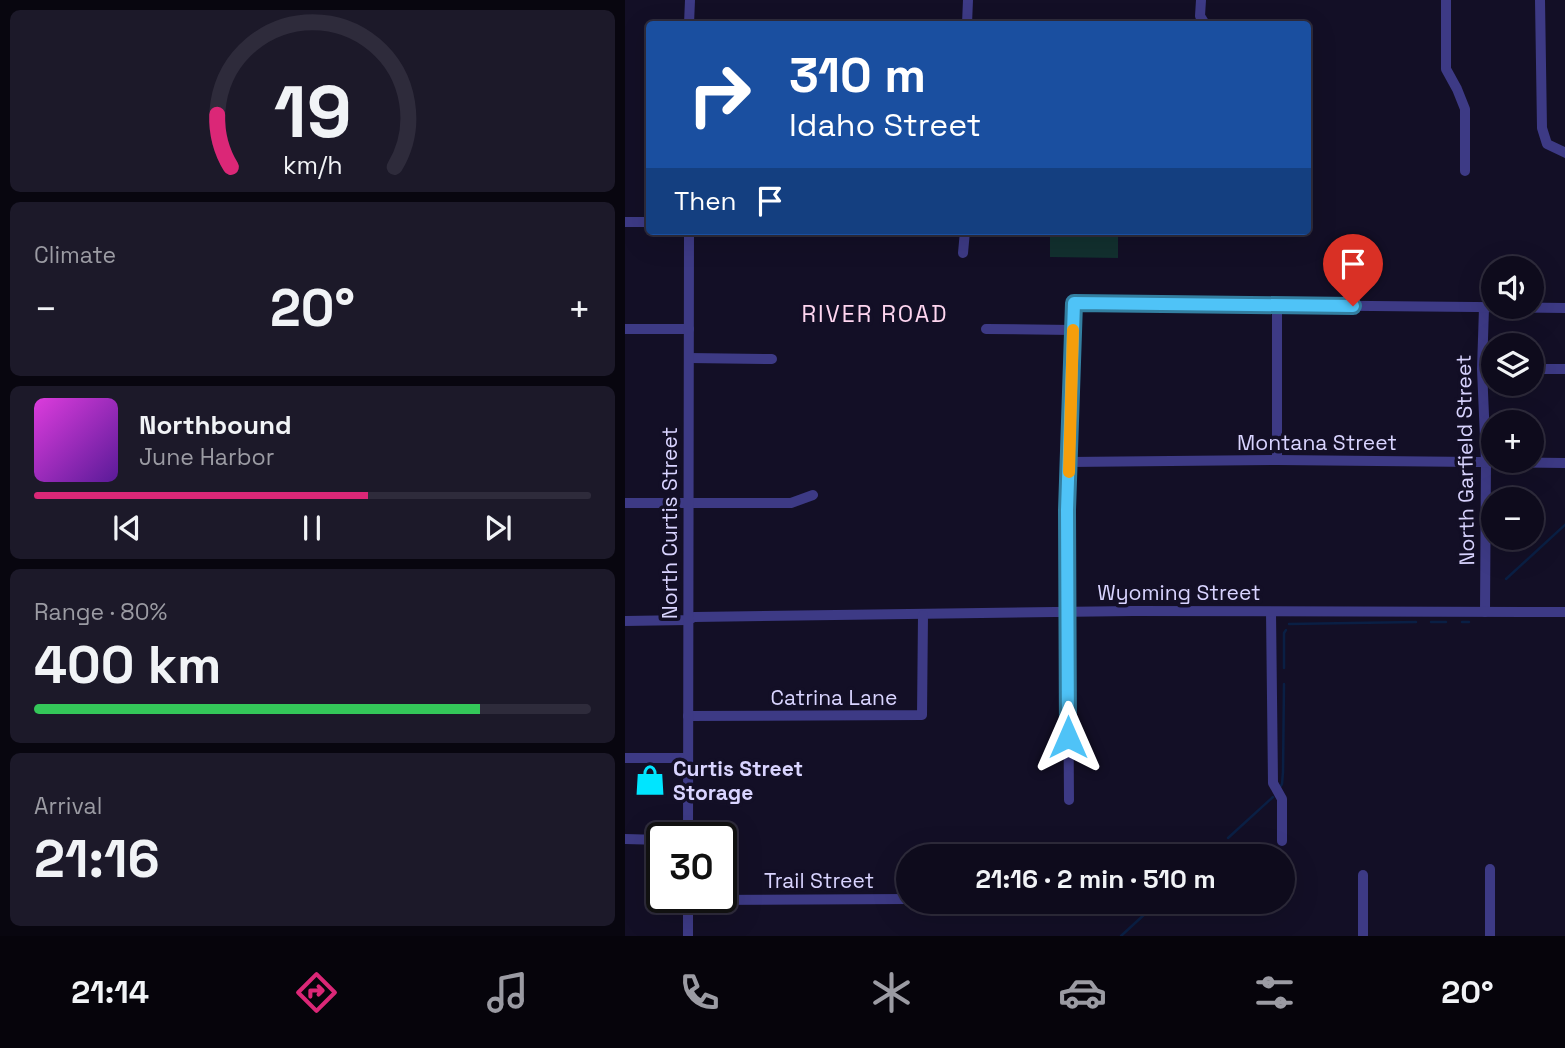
<!DOCTYPE html>
<html lang="en">
<head>
<meta charset="utf-8">
<style>
	body { margin:0; font-family:"Space Grotesk",sans-serif; background:#1c1929; color:#f1f3f6; height:100vh; display:flex; flex-direction:column; font-size:26px; white-space:nowrap }
	* { box-sizing:border-box; margin:0 }
	p { font-size:23px; color:#9b9ba3 }
	.icon { flex:none; width:38px; height:38px; fill:none; stroke:currentColor; stroke-width:2; stroke-linecap:round; stroke-linejoin:round }
	.map { position:relative; flex:1; overflow:hidden }
	.details { display:flex; flex-direction:column; gap:10px; padding:10px; background:#08060f; width:625px }
	.details>* { flex:none }
	.hud { position:absolute; left:21px; top:21px; width:665px; height:214px; border-radius:7px; box-shadow:0 7px 28px #0002,0 0 0 2px #2e2b3b; background:#1a4fa0; color:#fff; overflow:hidden }
	.controls { position:absolute; left:856px; top:256px; display:grid; gap:14px }
	.controls a { display:grid; place-items:center; width:63px; height:63px; border-radius:50%; background:#0e0b1c; box-shadow:0 7px 28px #0002,0 0 0 2px #2e2b3b; font-size:35px }
	.speed { position:absolute; left:21px; top:822px; display:flex; gap:14px; font-size:35px; font-weight:700; text-align:center }
	.speed>* { display:grid; place-content:center; width:91px; height:91px; border-radius:50%; background:#0e0b1c; box-shadow:0 7px 28px #0002,0 0 0 2px #2e2b3b; line-height:1 }
	.speed .limit { border:4px solid #111; border-radius:10px; background:#fff; color:#111 }
	.pin { position:absolute; display:grid; place-items:center; width:60px; height:60px; color:#fff; margin:-72px -30px; border-radius:50% 50% 50% 0; rotate:-45deg; box-shadow:0 0 7px #0007 }
	.pin .icon { rotate:45deg }
	.me { position:absolute; width:77px; margin:-38px; rotate:0deg; stroke-linejoin:round; filter:drop-shadow(0 0 5px #0008) }
	.turn { display:flex; align-items:center; gap:24px; height:147px; padding:0 28px; font-size:32px }
	.turn .icon { width:91px; height:91px; stroke-width:2.5 }
	.turn b { display:block; font-size:49px; line-height:60px }
	.then { display:flex; align-items:center; height:66px; padding:0 28px; background:#0003; gap:14px; font-size:26px }
	.big { font-size:52px; font-weight:600; line-height:1.1 }
	.details .tile { flex:1; display:flex; flex-direction:column; justify-content:center; gap:10px; min-width:0; padding:0 24px; border-radius:10px; background:#1c1929 }
	.details .dial { align-items:center; gap:0 }
	.dial svg { height:182px; overflow:visible; fill:none; stroke:#2e2b3b; stroke-width:7; stroke-linecap:round; text-anchor:middle }
	.dial text { fill:#f1f3f6; stroke:none }
	.song { display:flex; align-items:center; gap:21px }
	.cover { width:84px; height:84px; border-radius:10px; background:linear-gradient(135deg,hsl(300 70% 55%),hsl(270 70% 35%)) }
	.played { height:7px; border-radius:4px; background:linear-gradient(90deg,#db2777 60%,#2e2b3b 60%) }
	.keys { display:flex; justify-content:space-around; direction:ltr }
	.heat { display:flex; justify-content:space-between; align-items:center; font-size:38px; direction:ltr }
	.charge { height:10px; border-radius:5px; background:linear-gradient(90deg,#34c759 80%,#2e2b3b 0) }
	.trip { position:absolute; left:271px; top:844px; width:399px; height:70px; border-radius:35px; background:#0e0b1c; box-shadow:0 7px 28px #0002,0 0 0 2px #2e2b3b; font-weight:600; line-height:70px; text-align:center }
	.menu { display:flex; height:112px; justify-content:space-around; align-items:center; background:#06040b; color:#9b9ba3 }
	.menu .icon { width:49px; height:49px }
	.menu .selected { color:#db2777 }
	.menu b { font-size:32px; color:#f1f3f6 }
	main { display:flex; flex:1; min-height:0 }
	.map>svg:first-child { display:block }
</style>
</head>
<body>
<main>
<section class="details">
<div class="tile dial"><svg viewBox="0 0 100 80">
<path d="M14 69A42 42 0 1 1 86 69"/>
<path d="M14 69A42 42 0 0 1 8 46" stroke="#db2777"/>
<text x="50" y="56" font-size="32" font-weight="700">19</text>
<text x="50" y="72" font-size="11">km/h</text>
</svg></div>
<div class="tile"><p>Climate</p>
<div class="heat"><a>−</a><b class="big">20°</b><a>+</a></div>
</div>
<div class="tile">
<div class="song"><i class="cover"></i><div><b>Northbound</b><p>June Harbor</p></div></div>
<div class="played"></div>
<div class="keys"><svg class="icon" aria-label="previous" viewBox="0 0 24 24"><path d="M18 5L8 12l10 7zM5 5v14"/></svg><svg class="icon" aria-label="pause" viewBox="0 0 24 24"><path d="M8 5v14M16 5v14"/></svg><svg class="icon" aria-label="next" viewBox="0 0 24 24"><path d="M6 5l10 7-10 7zM19 5v14"/></svg></div>
</div>
<div class="tile"><p>Range · 80%</p><b class="big">400 km</b><div class="charge"></div></div>
<div class="tile"><p>Arrival</p><b class="big">21:16</b></div>
</section>
<div class="map">
<svg width="941" height="936" viewBox="0 0 941 936">
	<rect width="100%" height="100%" fill="#130f26"/>
	<!-- green -->
	<path fill="#12302f" d="M423 231H493V258L425 257V231Z"/>
	<g fill="none" stroke-linecap="round" stroke-linejoin="round">
		<!-- stream -->
		<g stroke="#0a1f44" stroke-width="2.5">
			<path d="M881 579 941 524"/>
			<path d="M806 622H821"/>
			<path d="M837 622H844"/>
			<path d="M664 624 791 622"/>
			<path d="M659 668V633L661 630"/>
			<path d="M655 787 657 784 658 772 659 684"/>
			<path d="M603 838 648 797"/>
			<path d="M496 936 534 901"/>
		</g>
		<!-- minor -->
		<g stroke="#3d3a85" stroke-width="10">
			<path d="M576 0 575 16 580 24"/>
			<path d="M821 0V69L832 89 840 109V171"/>
			<path d="M915 0 917 128 922 144 941 153"/>
			<path d="M64 24 65 0"/>
			<path d="M342 24 343 0"/>
			<path d="M0 222H24"/>
			<path d="M338 253 340 231"/>
			<path d="M859 308 857 369 861 462 860 612"/>
			<path d="M0 329H64"/>
			<path d="M361 329 448 330"/>
			<path d="M64 358 147 359"/>
			<path d="M906 369H941"/>
			<path d="M652 460V305"/>
			<path d="M444 462 652 460 941 463"/>
			<path d="M0 503H166L188 495"/>
			<path d="M646 612 648 783 657 799V841"/>
			<path d="M0 621 63 620 69 617 508 611 941 612"/>
			<path d="M63 716 297 715 298 615"/>
			<path d="M0 758H63"/>
			<path d="M444 800 442 510 449 303 941 308"/>
			<path d="M63 838 64 231"/>
			<path d="M0 839 37 840"/>
			<path d="M865 869V936"/>
			<path d="M63 900 284 899"/>
			<path d="M63 936V898"/>
			<path d="M738 936V875"/>
		</g>
	</g>
	<g fill="none" stroke-linecap="round" stroke-linejoin="round">
		<defs>
			<path id="route" d="M443 737 442 510 449 303 728 306"/>
		</defs>
		<!-- route casing -->
		<use href="#route" stroke="#337fa1" stroke-width="18"/>
		<!-- route -->
		<use href="#route" stroke="#4fc3f7" stroke-width="12"/>
		<!-- slow -->
		<path stroke="#f59e0b" stroke-width="12" d="M444 472 448 330"/>
	</g>
	<!-- icons -->
	<defs>
		<symbol id="shop-bare" viewBox="-9 -9 18 18"><path d="M-5-2.5h2.3a2.7 3.5 0 0 1 5.4 0H5L5.5 6h-11ZM-1.5-2.5h3a1.5 2.3 0 0 0-3 0Z" fill="#00e5ff" stroke="#130f26" stroke-width="2.5" paint-order="stroke"/></symbol>
	</defs>
	<g fill-rule="evenodd">
		<use href="#shop-bare" x="3" y="758" width="44" height="44"/>
	</g>
	<g text-anchor="middle" dominant-baseline="central" stroke-width="7" stroke-linejoin="round" paint-order="stroke">
		<!-- street labels -->
		<g font-size="21" fill="#d9d4ff" stroke="#130f26">
			<text x="692" y="442">Montana Street</text>
			<text transform="translate(840 460) rotate(-91)">North Garfield Street</text>
			<text transform="translate(44 523) rotate(-90)">North Curtis Street</text>
			<text x="554" y="592">Wyoming Street</text>
			<text x="209" y="697">Catrina Lane</text>
			<text x="194" y="880">Trail Street</text>
		</g>
		<!-- poi labels -->
		<g font-size="21" font-weight="bold" fill="#d9d4ff" stroke="#130f26" text-anchor="start">
			<text x="48" y="768">Curtis Street<tspan x="48" dy="24">Storage</tspan></text>
		</g>
		<!-- neighbourhood labels -->
		<g font-size="23" letter-spacing="2" fill="#ffd6f0" stroke="#130f26">
			<text x="250" y="314">RIVER ROAD</text>
		</g>
	</g>
</svg>
<div class="controls">
<a><svg class="icon" aria-label="sound" viewBox="0 0 24 24"><path d="M4 9h4l5-4v14l-5-4H4zM17 9q2 3 0 6"/></svg></a>
<a><svg class="icon" aria-label="layers" viewBox="0 0 24 24"><path d="M12 4l9 5-9 5-9-5zM3 14l9 5 9-5"/></svg></a>
<a>+</a>
<a>−</a>
</div>
<div class="speed"><div class="limit">30</div></div>
<div class="pin" style="left:728px;top:306px;background:#d93025"><svg class="icon" aria-label="arrive" viewBox="0 0 24 24"><path d="M6 21V4h12l-3 4 3 4H6"/></svg></div>
<svg class="me" style="left:443px;top:737px" viewBox="-20 -20 40 40"><path d="M0-17L14 15 0 8-14 15z" fill="#4fc3f7" stroke="#fff" stroke-width="4"/></svg>
<div class="trip">21:16 · 2 min · 510 m</div>
<div class="hud">
<div class="turn"><svg class="icon" aria-label="right" viewBox="0 0 24 24"><path d="M7 20v-9h11M14 6l5 5-5 5"/></svg><div><b>310 m</b>Idaho Street</div></div>
<div class="then">Then<svg class="icon" aria-label="arrive" viewBox="0 0 24 24"><path d="M6 21V4h12l-3 4 3 4H6"/></svg></div>
</div>
</div>
</main>
<nav class="menu">
<b>21:14</b>
<svg class="icon selected" aria-label="directions" viewBox="0 0 24 24"><path d="M12 3l9 9-9 9-9-9zM9 14v-3h6M13 9l2 2-2 2"/></svg>
<svg class="icon" aria-label="music" viewBox="0 0 24 24"><path d="M9 18V5l10-2v13"/><circle cx="6" cy="18" r="3"/><circle cx="16" cy="16" r="3"/></svg>
<svg class="icon" aria-label="phone" viewBox="0 0 24 24"><path d="M5 4h4l2 5-3 2q2 4 5 5l2-3 5 2v4C11 20 4 13 5 4z"/></svg>
<svg class="icon" aria-label="climate" viewBox="0 0 24 24"><path d="M12 3v18M4 7l16 10M4 17L20 7"/></svg>
<svg class="icon" aria-label="car" viewBox="0 0 24 24"><path d="M5 17H2v-5l4-1 3-4h7l3 4 3 1v5h-3M9 17h6M6 11h13"/><circle cx="7" cy="17" r="2"/><circle cx="17" cy="17" r="2"/></svg>
<svg class="icon" aria-label="filters" viewBox="0 0 24 24"><path d="M4 7h16M4 17h16"/><circle cx="9" cy="7" r="2"/><circle cx="15" cy="17" r="2"/></svg>
<b>20°</b>
</nav>
</body>
</html>
